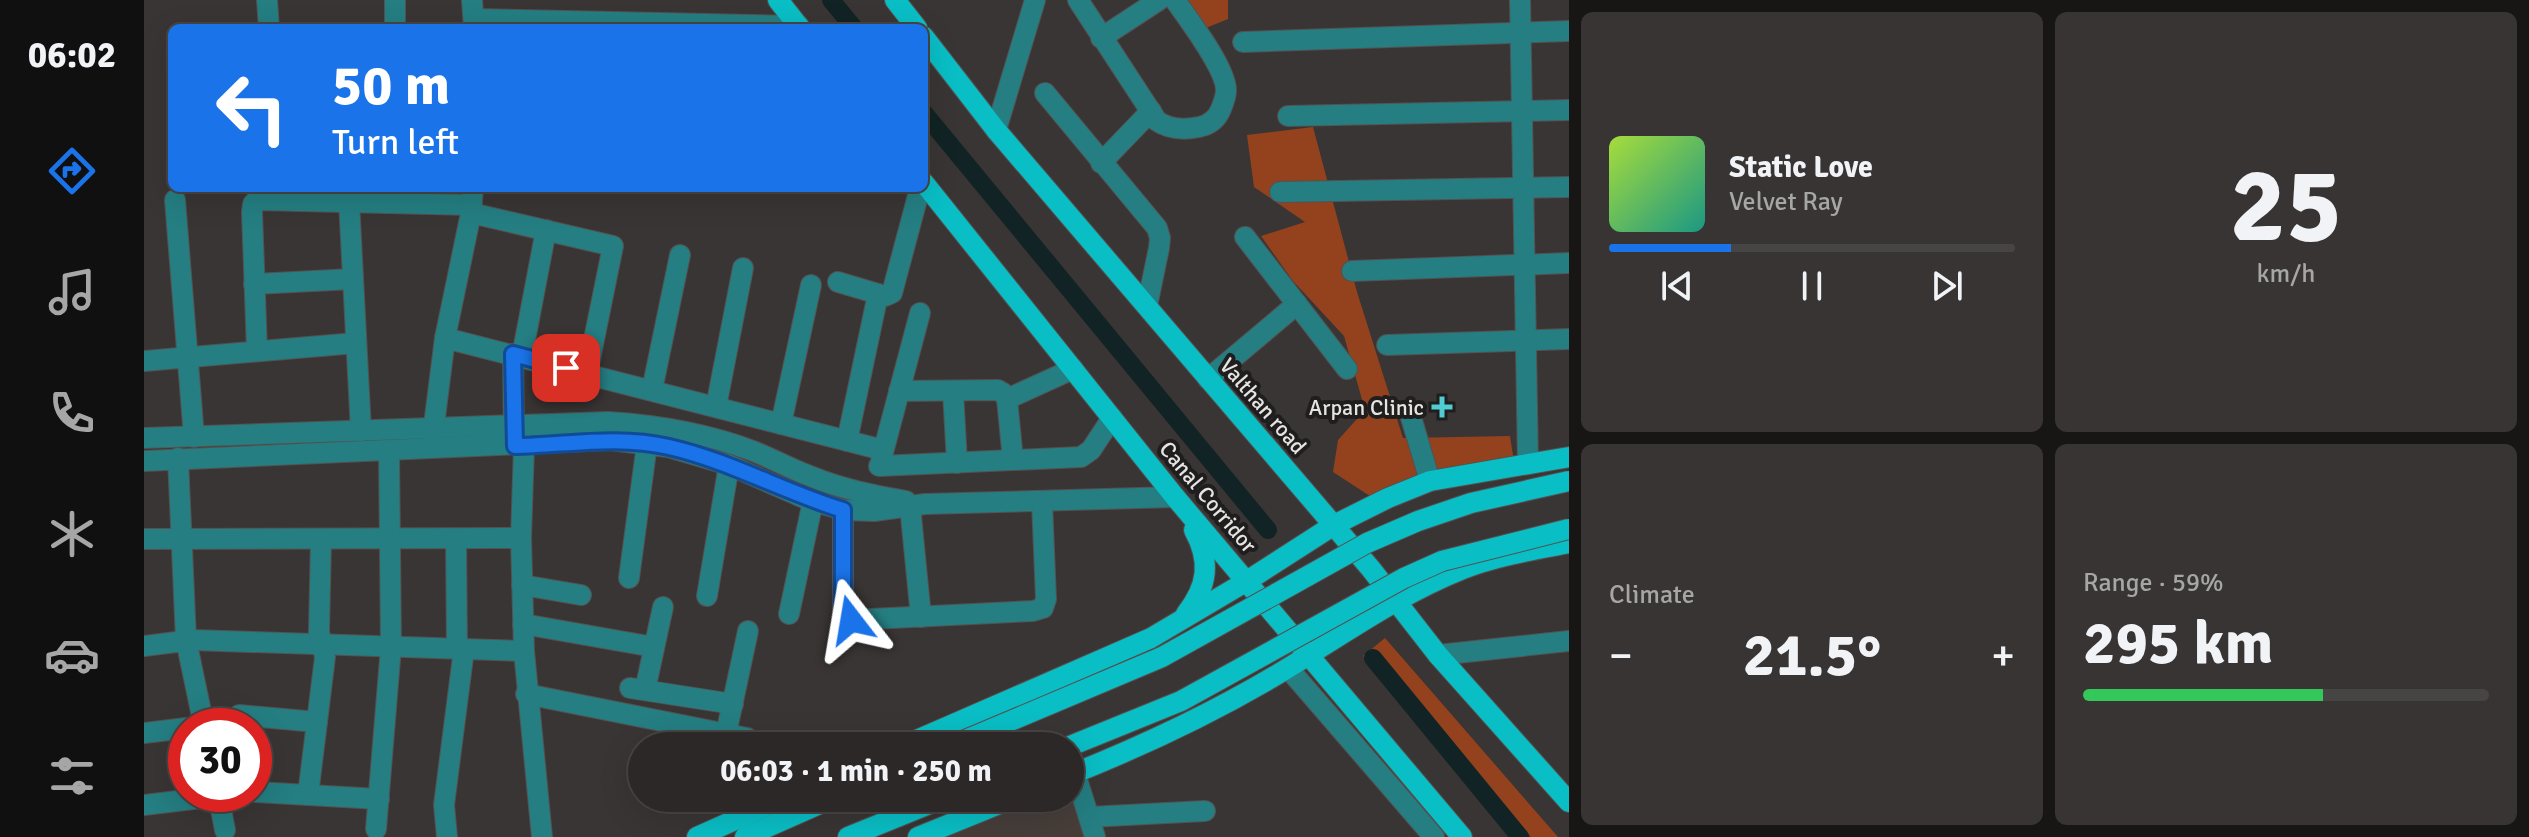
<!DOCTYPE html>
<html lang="en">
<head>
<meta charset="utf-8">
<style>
	body { margin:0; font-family:Signika,sans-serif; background:#373433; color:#f1f3f6; height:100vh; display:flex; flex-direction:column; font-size:30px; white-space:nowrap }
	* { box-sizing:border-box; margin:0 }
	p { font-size:26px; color:#a6a6a7 }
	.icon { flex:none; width:44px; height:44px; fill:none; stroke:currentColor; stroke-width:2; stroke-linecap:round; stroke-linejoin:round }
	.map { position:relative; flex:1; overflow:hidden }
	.drawer { display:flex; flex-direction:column; gap:12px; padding:12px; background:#181615; width:960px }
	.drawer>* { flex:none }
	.banner { position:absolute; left:24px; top:24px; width:760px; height:168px; border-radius:12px; box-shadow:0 8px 32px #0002,0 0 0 2px #474444; background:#1a73e8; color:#fff; overflow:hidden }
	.speed { position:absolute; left:24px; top:708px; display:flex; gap:16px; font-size:40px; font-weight:700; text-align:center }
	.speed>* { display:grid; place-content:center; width:104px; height:104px; border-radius:50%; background:#2b2827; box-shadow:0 8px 32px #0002,0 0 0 2px #474444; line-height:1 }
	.speed .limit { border:12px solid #d22; background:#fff; color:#111 }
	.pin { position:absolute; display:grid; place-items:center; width:68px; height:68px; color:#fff; margin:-34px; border-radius:16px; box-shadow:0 4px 12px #0006 }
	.me { position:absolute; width:88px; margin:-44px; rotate:346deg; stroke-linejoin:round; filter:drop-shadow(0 0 6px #0008) }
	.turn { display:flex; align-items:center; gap:28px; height:168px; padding:0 32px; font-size:36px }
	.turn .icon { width:104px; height:104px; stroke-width:2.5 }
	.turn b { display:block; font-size:56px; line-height:68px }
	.big { font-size:60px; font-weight:800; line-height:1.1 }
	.drawer .tile { flex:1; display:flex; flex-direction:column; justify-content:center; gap:12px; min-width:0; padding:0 28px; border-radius:12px; background:#373433 }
	.drawer .dial { align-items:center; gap:0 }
	.dial b { font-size:104px; line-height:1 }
	.song { display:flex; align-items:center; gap:24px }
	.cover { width:96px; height:96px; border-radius:12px; background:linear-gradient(135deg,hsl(80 70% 55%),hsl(170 70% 35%)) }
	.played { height:8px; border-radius:4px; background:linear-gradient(90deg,#1a73e8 30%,#474444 30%) }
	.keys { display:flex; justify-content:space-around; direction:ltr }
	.heat { display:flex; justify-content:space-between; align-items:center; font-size:44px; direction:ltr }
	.charge { height:12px; border-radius:6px; background:linear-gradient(90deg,#34c759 59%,#474444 0) }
	.drawer .tiles { flex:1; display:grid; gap:12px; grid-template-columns:repeat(2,1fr) }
	.trip { position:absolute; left:484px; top:732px; width:456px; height:80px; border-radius:40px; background:#2b2827; box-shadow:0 8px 32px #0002,0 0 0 2px #474444; font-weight:800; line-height:80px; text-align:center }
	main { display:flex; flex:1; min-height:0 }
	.menu { display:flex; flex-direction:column; width:144px; justify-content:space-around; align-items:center; background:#111010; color:#a6a6a7 }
	.menu .icon { width:56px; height:56px }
	.menu .active { color:#1a73e8 }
	.menu b { font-size:36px; color:#f1f3f6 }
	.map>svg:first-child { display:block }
</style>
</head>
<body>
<main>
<nav class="menu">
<b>06:02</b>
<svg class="icon active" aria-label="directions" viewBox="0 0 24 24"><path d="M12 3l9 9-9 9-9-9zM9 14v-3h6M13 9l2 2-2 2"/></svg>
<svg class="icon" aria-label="music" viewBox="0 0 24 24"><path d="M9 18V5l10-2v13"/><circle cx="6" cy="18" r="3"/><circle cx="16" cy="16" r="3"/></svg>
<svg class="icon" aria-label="phone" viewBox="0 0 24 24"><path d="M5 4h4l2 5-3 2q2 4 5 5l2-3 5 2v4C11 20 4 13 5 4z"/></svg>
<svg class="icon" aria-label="climate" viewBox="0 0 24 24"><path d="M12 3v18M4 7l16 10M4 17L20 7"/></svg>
<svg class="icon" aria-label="car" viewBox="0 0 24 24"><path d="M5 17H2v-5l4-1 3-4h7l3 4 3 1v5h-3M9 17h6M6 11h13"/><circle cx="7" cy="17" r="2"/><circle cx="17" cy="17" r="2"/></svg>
<svg class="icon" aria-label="filters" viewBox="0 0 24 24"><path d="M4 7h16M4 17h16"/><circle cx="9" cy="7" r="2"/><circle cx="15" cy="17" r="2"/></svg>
</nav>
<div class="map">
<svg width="1425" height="837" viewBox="0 0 1425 837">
	<rect width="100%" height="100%" fill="#393534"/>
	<!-- built -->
	<path fill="#473e3a" d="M926 784 940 837H795L890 798H926Z"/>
	<!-- forest -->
	<g fill="#94421e">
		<path d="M1037 0H1084V19L1057 30Z"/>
		<path d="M1169 127 1213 292 1259 438 1366 436 1370 462 1229 498 1189 472 1194 440 1221 410 1200 336 1149 281 1117 236 1161 222 1110 187 1103 135Z"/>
		<path d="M1241 638 1414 837H1387L1301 739 1219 656Z"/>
	</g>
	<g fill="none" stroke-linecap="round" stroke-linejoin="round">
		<!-- canal -->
		<g stroke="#112324" stroke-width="18">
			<path d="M687 0 710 28"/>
			<path d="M780 113 1124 530"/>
			<path d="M1229 658 1376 837"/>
		</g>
		<defs>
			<g id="minor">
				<path d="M123 0 125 28"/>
				<path d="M251 0V28"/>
				<path d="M328 0 330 28"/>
				<path d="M934 0 1013 121C1026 130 1040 130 1055 127 1065 125 1073 119 1077 109 1079 104 1082 96 1082 91 1083 69 1044 19 1031 0"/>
				<path d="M1376 0 1384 464"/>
				<path d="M330 19 655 26"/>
				<path d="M957 38 1015 0"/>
				<path d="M1099 42 1425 31"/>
				<path d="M901 93 1013 228 1016 238 1015 248 1003 306"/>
				<path d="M1144 116 1425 110"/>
				<path d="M852 130 891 0"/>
				<path d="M957 163 1007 111"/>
				<path d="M1136 192 1425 187"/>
				<path d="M31 200 50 437"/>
				<path d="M205 201 217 431"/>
				<path d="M327 213 469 246 443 374"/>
				<path d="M1101 237 1203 369"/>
				<path d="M1208 271 1425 263"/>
				<path d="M694 282 741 296 748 293 776 188"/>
				<path d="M110 284 209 279"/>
				<path d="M301 338 739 450"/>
				<path d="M1243 345 1425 339"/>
				<path d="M113 351 108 212 109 204 113 200 328 205"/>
				<path d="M369 354 370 438"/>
				<path d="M378 356 402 230"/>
				<path d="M0 361 212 343"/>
				<path d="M1064 379 1153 304"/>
				<path d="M508 390 536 255"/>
				<path d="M755 391 854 390 859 393 863 399 869 460"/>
				<path d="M809 391 813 463"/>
				<path d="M863 399 929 369"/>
				<path d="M572 407 599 268"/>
				<path d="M1266 414 1286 481"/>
				<path d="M637 424 667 285"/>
				<path d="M0 438 464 422C513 425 564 434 609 451 629 459 647 469 666 476 697 489 729 495 762 501"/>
				<path d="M288 441 301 338 327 213 329 188"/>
				<path d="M703 441 734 294"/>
				<path d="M380 446 377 538 380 651 398 837"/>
				<path d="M34 458 42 640 60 726"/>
				<path d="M737 460 776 313"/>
				<path d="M0 461 466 440 524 447 585 465 665 500 699 510 730 511 781 504 1031 497"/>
				<path d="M735 466 937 457 947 450 968 418"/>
				<path d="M766 506 777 617"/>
				<path d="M699 510V610L702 618 707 620 889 611 899 608 902 599 898 502"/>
				<path d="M0 539 377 538"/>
				<path d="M312 539 313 649"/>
				<path d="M485 578 503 444"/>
				<path d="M378 585 437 595"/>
				<path d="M563 596 585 465"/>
				<path d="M645 614 669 501"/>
				<path d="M379 624 510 647"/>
				<path d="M0 646 48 640 380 651"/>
				<path d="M1294 655 1425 641"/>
				<path d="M1144 668 1290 837"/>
				<path d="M486 688 589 704"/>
				<path d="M501 690 519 607"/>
				<path d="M382 694 603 738"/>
				<path d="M95 715 173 722"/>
				<path d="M0 733 42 728"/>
				<path d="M582 734 604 631"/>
				<path d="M931 773 951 837"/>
				<path d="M112 792 235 799"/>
				<path d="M74 794 81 830"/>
				<path d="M164 795 181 657 175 632 177 540"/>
				<path d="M0 805 74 796"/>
				<path d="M945 817 1061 811"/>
				<path d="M232 829 247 647 245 451"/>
				<path d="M303 837 300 805 320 649"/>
			</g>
			<g id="major">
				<path d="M634 0 656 28"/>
				<path d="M751 0 773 28"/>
				<path d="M780 37 852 130 1227 569 1294 655 1425 802"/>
				<path d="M780 183 1031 497 1318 837"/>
				<path d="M1042 614C1064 586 1067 561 1050 530"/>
				<path d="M759 746 1007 638 1103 581 1190 525 1244 498 1286 481 1425 457"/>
				<path d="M926 775C1001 745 1075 710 1144 668 1201 633 1256 594 1319 569 1352 556 1390 550 1425 543"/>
				<path d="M553 837 640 798"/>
				<path d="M601 837 689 798"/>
				<path d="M704 837 800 798"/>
				<path d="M774 837 870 798"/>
			</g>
		</defs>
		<!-- minor casing -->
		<use href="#minor" stroke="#555150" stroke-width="22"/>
		<!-- major casing -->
		<use href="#major" stroke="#555150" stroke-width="22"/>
		<!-- minor -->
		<use href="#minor" stroke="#247e82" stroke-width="20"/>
		<!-- major -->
		<use href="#major" stroke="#0abec5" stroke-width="20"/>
		<defs>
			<g id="major-bridge">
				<path d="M807 746 1018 657 1223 543 1274 521 1327 503 1425 481"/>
				<path d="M926 746 1037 701 1260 578 1298 561 1425 529"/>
			</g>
		</defs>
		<!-- major-bridge casing -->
		<use href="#major-bridge" stroke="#555150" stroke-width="22" stroke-linecap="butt"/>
		<!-- major-bridge -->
		<use href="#major-bridge" stroke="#0abec5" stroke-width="20"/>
	</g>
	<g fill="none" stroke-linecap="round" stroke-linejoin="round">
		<defs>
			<path id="route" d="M422 368 369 354 371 446C422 445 474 435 525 447 586 461 640 492 699 510V610L702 618 707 620"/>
		</defs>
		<!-- route casing -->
		<use href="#route" stroke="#114b97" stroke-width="20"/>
		<!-- route -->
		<use href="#route" stroke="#1a73e8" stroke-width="14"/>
	</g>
	<!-- markers -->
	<path fill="#51ccd2" stroke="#1f1d1d" stroke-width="3" d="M1294 395h8v8h8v8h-8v8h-8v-8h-8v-8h8z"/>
	<g text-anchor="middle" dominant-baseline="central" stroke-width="8" stroke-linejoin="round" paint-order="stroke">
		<!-- street labels -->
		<g font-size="22" fill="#e6e4e3" stroke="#1f1d1d">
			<text transform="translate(1119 406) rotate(49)">Valthan road</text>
			<text transform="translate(1064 497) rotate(50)">Canal Corridor</text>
		</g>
		<!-- poi labels -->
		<g font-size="22" fill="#e6e4e3" stroke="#1f1d1d" text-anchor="end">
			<text x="1280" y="407">Arpan Clinic</text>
		</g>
	</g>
</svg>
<div class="speed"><div class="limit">30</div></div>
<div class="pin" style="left:422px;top:368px;background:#d93025"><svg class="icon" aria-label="arrive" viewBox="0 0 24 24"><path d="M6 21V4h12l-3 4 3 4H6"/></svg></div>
<svg class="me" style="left:707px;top:620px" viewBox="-20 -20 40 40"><path d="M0-17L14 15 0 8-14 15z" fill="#1a73e8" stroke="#fff" stroke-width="4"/></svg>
<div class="trip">06:03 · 1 min · 250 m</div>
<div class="banner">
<div class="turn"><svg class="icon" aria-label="left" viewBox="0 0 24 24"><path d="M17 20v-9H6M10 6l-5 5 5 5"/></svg><div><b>50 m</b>Turn left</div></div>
</div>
</div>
<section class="drawer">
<div class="tiles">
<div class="tile">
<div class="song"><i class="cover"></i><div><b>Static Love</b><p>Velvet Ray</p></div></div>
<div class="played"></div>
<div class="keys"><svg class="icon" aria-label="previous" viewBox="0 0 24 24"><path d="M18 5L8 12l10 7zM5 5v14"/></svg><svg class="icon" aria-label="pause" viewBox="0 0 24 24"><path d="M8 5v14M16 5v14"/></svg><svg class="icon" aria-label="next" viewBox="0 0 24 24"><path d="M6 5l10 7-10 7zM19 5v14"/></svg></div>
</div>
<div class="tile dial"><b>25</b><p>km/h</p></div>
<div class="tile"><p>Climate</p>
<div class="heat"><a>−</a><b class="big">21.5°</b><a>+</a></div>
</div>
<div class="tile"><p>Range · 59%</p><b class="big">295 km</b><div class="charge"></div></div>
</div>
</section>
</main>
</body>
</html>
